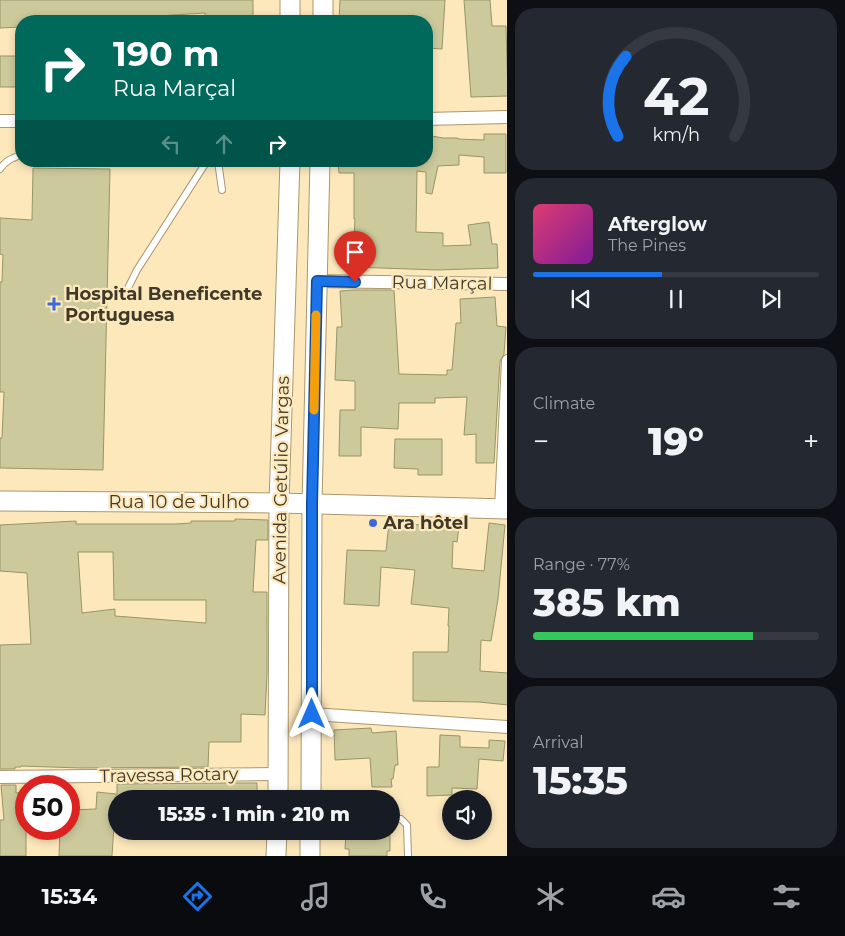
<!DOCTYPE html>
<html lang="en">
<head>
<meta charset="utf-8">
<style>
	body { margin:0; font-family:Montserrat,sans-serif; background:#242831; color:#f1f3f6; height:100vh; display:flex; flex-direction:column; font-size:19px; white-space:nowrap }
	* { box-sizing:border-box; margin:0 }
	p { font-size:16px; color:#9ea1a6 }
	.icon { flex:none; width:28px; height:28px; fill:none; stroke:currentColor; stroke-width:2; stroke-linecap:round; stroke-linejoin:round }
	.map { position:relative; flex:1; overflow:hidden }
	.side { display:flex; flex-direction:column; gap:8px; padding:8px; background:#0d0f14; width:338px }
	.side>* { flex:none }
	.hud { position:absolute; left:15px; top:15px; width:418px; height:152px; border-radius:20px; box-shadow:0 2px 8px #0003; background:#00695c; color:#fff; overflow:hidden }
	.controls { position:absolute; left:442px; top:790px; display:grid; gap:10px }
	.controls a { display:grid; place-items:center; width:50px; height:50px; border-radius:50%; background:#171b24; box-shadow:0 2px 8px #0003; font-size:25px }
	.speed { position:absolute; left:15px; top:775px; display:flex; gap:10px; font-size:25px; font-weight:700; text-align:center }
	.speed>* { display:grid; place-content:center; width:65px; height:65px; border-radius:50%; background:#171b24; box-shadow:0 2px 8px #0003; line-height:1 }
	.speed .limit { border:8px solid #d22; background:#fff; color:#111 }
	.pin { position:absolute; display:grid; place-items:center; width:42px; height:42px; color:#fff; margin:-51px -21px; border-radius:50% 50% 50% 0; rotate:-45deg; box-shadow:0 0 5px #0007 }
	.pin .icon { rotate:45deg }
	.me { position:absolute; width:55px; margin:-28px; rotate:0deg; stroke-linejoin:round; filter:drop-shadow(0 0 4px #0008) }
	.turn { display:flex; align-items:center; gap:18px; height:105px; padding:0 15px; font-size:22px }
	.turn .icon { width:65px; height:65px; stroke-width:2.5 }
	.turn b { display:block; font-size:35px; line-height:42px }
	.lanes { display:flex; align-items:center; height:48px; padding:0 15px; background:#0003; justify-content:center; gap:25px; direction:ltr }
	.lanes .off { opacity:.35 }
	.big { font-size:38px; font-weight:800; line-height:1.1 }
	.side .tile { flex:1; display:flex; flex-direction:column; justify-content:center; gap:8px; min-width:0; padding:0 18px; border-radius:20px; background:#242831 }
	.side .dial { align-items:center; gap:0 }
	.dial svg { height:130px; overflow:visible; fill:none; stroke:#363941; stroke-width:7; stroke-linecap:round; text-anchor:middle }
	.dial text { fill:#f1f3f6; stroke:none }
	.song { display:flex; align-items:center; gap:15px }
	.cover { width:60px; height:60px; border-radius:8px; background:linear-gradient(135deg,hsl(340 70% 55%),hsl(290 70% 35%)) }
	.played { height:5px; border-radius:2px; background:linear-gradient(90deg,#1a73e8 45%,#363941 45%) }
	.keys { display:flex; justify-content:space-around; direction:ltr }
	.heat { display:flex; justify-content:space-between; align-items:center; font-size:28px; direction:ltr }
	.charge { height:8px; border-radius:4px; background:linear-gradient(90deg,#34c759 77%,#363941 0) }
	.trip { position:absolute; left:108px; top:790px; width:292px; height:50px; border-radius:25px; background:#171b24; box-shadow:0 2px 8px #0003; font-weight:800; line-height:50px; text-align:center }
	.dock { display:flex; height:80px; justify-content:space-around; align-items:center; background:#090b0e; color:#9ea1a6 }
	.dock .icon { width:35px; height:35px }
	.dock .on { color:#1a73e8 }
	.dock b { font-size:22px; color:#f1f3f6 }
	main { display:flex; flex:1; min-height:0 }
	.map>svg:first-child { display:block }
</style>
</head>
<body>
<main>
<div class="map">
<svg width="508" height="856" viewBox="0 0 508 856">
	<rect width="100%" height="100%" fill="#fde8bc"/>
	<!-- building -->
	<g fill="#ccca9c" stroke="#979569" fill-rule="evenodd">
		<path d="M0 0H253V21H205V13L126 18V21H21V27L0 28Z"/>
		<path d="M340 0H445L442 49 426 48V21H339Z"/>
		<path d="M464 0H490L492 26H506L508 96 471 97Z"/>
		<rect x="0" y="56" width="21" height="31"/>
		<path d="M484 134H506V173H484V157L459 155V165L438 166 432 194 426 193V172L417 171 416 232 443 233V246L471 245 468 225 489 222 492 244H497L498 268 437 270 353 267 355 219H354V173H339L338 161H426V135L443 138H458V139L484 140Z"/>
		<path d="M33 168 110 169 103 470 0 468V438H2L4 392H0V282H2L3 255 0 254V218L32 220Z"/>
		<path d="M354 290H394L399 374 447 375V370H452L456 323H461L460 299 495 297 497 326 506 327 504 354 500 361 494 463H476V434L464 435 467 397 435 398V403H399L398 429 361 427V456H339L340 410H355V381L335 380 337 327H342L340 291Z"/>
		<path d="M395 439H442V475H418V469L394 468Z"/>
		<path d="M235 519 268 520V540H256L253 592H267V673L265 715 241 714V742H209L208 767 81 768 21 766V767H15V769H0V645L31 644 27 573 0 571V525L76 521V524H176L191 523V521H235ZM78 552H113L114 600H206V623L115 616V609L82 613Z"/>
		<path d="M389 522 420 525V522L459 527 457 542 453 541 452 568 484 571 489 523 505 525 498 599 491 641 481 640 480 671 508 673V705L479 702 413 701V652H448L449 626H448L449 608 411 604 415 570 381 567 379 606 344 604 347 550 386 551Z"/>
		<path d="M371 728 372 733 396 731 398 765H395L393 779H391L392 787H372L370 758 335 760 334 730Z"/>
		<path d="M440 735 460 736V747L489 748V740L505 741 503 761 479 759 477 789 452 788V795L427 796V767H439Z"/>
		<path d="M226 783H257V799H117V784Z"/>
		<path d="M1 785H16V793L26 792V856H0V820H4Z"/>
		<path d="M97 792 116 794V825H114L112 856H59L60 829H69V810L96 809Z"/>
		<path d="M346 831H390V851H387V856H349V849H345Z"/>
	</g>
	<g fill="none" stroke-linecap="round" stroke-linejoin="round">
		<defs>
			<g id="lane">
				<path d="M218 161 222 190"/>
				<path d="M0 169C5 161 12 158 21 155"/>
				<path d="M128 288 137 270 207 161"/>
				<path d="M391 818 401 819 407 825 408 856"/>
			</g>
			<g id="street">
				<path d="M426 119 508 117"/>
				<path d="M0 121H21"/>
				<path d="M317 281 508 284"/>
				<path d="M501 509 508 361"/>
				<path d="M312 714 508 727"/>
				<path d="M0 777 279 774"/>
			</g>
			<g id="secondary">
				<path d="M290 0V21"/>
				<path d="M323 21V0"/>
				<path d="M0 501 279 503 508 509"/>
				<path d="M278 799 279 503 290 161"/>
				<path d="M311 799 312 504 320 161"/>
				<path d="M276 856 277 831"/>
				<path d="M310 856V831"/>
			</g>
		</defs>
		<!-- lane casing -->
		<use href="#lane" stroke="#ab976d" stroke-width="8"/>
		<!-- street casing -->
		<use href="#street" stroke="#ab976d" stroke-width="14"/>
		<!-- secondary casing -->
		<use href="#secondary" stroke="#ab976d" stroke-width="21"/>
		<!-- lane -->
		<use href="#lane" stroke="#fff" stroke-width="6"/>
		<!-- street -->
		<use href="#street" stroke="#fff" stroke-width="12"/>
		<!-- secondary -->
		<use href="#secondary" stroke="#fff" stroke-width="19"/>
	</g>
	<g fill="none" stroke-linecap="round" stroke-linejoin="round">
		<defs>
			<path id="route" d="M312 714V504L317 281 355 282"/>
		</defs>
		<!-- route casing -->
		<use href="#route" stroke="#114b97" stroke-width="12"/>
		<!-- route -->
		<use href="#route" stroke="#1a73e8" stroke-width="9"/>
		<!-- slow -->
		<path stroke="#f59e0b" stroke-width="9" d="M314 410 316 315"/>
	</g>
	<!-- markers -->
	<g fill="#3f67d9" stroke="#fde8bc" stroke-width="2">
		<path d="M51.5 296.5h5v5h5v5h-5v5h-5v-5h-5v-5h5z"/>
		<circle cx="373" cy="523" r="5"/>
	</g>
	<g text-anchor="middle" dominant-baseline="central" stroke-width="4.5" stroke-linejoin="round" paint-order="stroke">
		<!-- street labels -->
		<g font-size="18" fill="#413928" stroke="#fde8bc">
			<text transform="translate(442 283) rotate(1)">Rua Marçal</text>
			<text transform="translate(281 480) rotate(-89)">Avenida Getúlio Vargas</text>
			<text x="179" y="502">Rua 10 de Julho</text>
			<text transform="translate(169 775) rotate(-1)">Travessa Rotary</text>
		</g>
		<!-- poi labels -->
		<g font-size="18" font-weight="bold" fill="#413928" stroke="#fde8bc" text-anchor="start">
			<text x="65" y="294">Hospital Beneficente<tspan x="65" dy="21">Portuguesa</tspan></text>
			<text x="383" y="523">Ara hôtel</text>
		</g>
	</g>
</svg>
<div class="controls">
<a><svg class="icon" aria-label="sound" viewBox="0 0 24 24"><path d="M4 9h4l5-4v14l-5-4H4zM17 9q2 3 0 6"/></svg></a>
</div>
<div class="speed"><div class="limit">50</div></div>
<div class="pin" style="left:355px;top:282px;background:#d93025"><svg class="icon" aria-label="arrive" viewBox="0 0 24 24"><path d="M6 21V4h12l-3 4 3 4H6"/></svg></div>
<svg class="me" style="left:312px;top:714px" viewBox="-20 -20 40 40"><path d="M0-17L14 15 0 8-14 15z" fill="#1a73e8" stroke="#fff" stroke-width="4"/></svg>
<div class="trip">15:35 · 1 min · 210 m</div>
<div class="hud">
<div class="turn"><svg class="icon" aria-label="right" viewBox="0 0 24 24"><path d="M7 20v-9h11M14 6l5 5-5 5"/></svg><div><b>190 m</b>Rua Marçal</div></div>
<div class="lanes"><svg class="icon off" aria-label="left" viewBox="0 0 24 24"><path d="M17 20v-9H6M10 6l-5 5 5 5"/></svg><svg class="icon off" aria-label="ahead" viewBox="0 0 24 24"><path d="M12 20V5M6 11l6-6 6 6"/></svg><svg class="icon" aria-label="right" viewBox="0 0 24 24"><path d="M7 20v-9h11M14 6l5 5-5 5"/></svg></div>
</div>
</div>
<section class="side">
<div class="tile dial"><svg viewBox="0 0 100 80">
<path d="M14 69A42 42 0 1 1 86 69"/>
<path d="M14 69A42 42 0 0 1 19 20" stroke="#1a73e8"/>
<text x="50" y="56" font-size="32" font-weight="700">42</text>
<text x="50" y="72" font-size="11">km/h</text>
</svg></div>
<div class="tile">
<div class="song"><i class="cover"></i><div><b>Afterglow</b><p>The Pines</p></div></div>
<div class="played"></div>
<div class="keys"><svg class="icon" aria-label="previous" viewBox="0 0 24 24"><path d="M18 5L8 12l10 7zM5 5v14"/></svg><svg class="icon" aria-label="pause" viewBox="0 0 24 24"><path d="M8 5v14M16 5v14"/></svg><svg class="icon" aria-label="next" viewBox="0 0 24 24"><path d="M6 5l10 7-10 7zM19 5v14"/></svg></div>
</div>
<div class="tile"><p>Climate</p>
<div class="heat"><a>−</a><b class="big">19°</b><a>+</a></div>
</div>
<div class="tile"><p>Range · 77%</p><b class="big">385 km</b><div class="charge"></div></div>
<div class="tile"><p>Arrival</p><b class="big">15:35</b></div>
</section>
</main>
<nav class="dock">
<b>15:34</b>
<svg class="icon on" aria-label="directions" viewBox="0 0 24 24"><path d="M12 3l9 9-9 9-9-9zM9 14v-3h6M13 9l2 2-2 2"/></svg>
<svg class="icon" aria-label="music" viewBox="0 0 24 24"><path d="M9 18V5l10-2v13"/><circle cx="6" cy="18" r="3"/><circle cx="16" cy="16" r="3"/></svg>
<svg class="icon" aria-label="phone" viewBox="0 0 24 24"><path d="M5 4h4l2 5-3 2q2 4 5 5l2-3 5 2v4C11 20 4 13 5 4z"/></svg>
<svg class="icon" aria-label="climate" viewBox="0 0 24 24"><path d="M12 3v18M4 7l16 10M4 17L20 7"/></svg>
<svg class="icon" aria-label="car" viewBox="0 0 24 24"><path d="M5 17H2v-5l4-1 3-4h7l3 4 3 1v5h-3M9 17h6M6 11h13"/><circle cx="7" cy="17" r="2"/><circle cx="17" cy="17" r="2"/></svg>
<svg class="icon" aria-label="filters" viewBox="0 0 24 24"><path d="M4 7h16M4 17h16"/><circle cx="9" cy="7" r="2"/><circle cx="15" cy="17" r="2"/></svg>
</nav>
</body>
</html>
